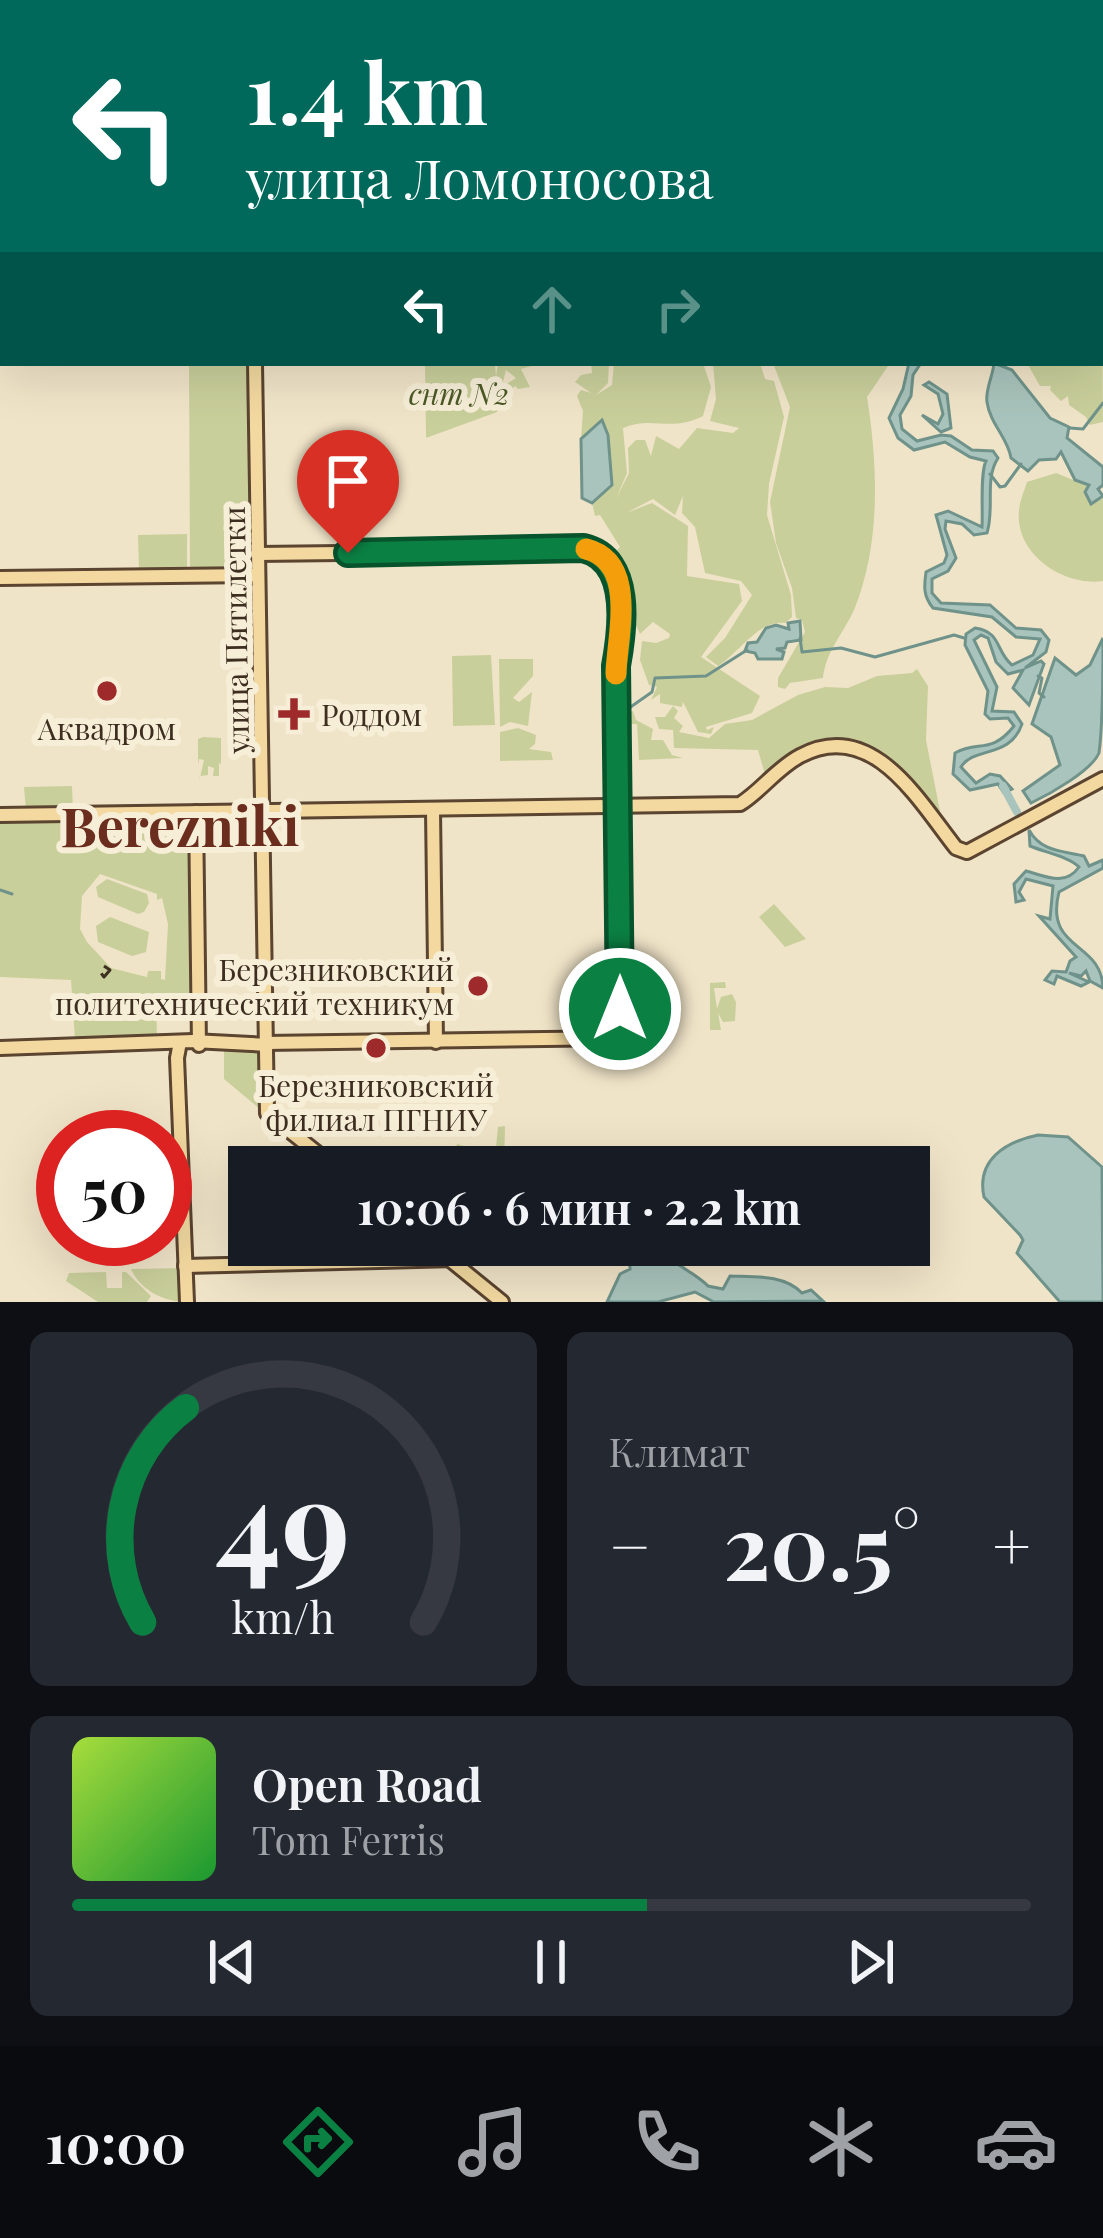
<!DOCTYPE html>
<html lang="ru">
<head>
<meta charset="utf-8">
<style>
	body { margin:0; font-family:"Playfair Display",serif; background:#242831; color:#f1f3f6; height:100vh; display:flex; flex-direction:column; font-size:45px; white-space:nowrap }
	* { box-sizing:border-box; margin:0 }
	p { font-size:39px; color:#9ea1a6 }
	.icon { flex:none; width:66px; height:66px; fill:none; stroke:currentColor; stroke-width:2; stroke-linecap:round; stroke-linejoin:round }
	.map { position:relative; height:1302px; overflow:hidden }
	.side { display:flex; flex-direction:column; gap:30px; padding:30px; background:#0d0f14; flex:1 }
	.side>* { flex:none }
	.hud { position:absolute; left:0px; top:0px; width:1104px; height:366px; box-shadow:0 12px 48px #0002; background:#00695c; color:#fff; overflow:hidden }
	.speed { position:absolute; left:36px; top:1110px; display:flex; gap:24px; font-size:60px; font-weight:700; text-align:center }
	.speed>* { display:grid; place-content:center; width:156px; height:156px; border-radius:50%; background:#171b24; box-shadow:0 12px 48px #0002; line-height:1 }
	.speed .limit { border:18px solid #d22; background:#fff; color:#111 }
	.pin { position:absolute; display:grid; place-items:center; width:102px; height:102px; color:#fff; margin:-123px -51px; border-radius:50% 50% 50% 0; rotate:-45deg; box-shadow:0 0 12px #0007 }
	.pin .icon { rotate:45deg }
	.me { position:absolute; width:132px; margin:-66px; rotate:0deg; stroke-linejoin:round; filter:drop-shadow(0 0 9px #0008) }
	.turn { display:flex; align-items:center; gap:42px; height:252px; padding:0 48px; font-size:54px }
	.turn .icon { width:156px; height:156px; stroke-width:2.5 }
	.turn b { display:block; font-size:84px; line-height:102px }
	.lanes { display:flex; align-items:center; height:114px; padding:0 48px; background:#0003; justify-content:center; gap:60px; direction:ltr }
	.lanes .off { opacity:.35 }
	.big { font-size:90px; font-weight:700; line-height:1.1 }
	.side .widget { flex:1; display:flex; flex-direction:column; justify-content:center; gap:18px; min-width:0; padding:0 42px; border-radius:18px; background:#242831 }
	.side .dial { align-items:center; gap:0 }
	.dial svg { height:312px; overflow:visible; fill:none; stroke:#363941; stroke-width:7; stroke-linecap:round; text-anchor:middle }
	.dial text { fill:#f1f3f6; stroke:none }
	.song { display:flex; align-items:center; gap:36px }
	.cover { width:144px; height:144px; border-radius:18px; background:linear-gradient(135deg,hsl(80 70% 55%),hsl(130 70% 35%)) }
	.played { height:12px; border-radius:6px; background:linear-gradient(90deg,#0b8043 60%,#363941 60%) }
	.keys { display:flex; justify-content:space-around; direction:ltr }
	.heat { display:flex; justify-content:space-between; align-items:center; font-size:66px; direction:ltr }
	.side .tiles { flex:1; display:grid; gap:30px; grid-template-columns:1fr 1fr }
	.widget:last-child { grid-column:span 2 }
	.trip { position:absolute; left:228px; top:1146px; width:702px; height:120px; border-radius:0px; background:#171b24; box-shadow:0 12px 48px #0002; font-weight:700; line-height:120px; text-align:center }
	.tab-bar { display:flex; height:192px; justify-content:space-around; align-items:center; background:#090b0e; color:#9ea1a6 }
	.tab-bar .icon { width:84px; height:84px }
	.tab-bar .current { color:#0b8043 }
	.tab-bar b { font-size:54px; color:#f1f3f6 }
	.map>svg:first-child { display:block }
</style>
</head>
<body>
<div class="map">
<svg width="1103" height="1302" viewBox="0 0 1103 1302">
	<rect width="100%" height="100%" fill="#f0e4c8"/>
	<!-- green -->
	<g fill="#c9cf9b" fill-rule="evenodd">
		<path d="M1101 158 1103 422 1090 425 1086 417 1069 405 1068 396 1061 401 1050 390 1051 386H1040L1027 363H1101Z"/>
		<path d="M189 363H252L254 552 248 554V568L245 570 190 567Z"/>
		<path d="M425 363H495L496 377 498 363H543L521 369 530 387 518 389 515 386 505 395 508 383 516 378 506 370 500 393 496 387 497 412 426 438Z"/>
		<path d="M591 363H609L608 383 596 395 612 385 614 363H703L711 387 703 416C669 433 654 415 623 428L627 473 616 499 629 473 628 448 636 440H645L651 456 656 436 679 449 697 428 733 433 739 428 710 421 716 399 713 363H760L765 379 774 381 784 417 769 484 767 515 791 595 792 617 785 623C759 619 740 652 718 666L706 657 725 638 752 595 741 581 705 573 695 527 682 513 683 496 675 515 653 499 626 513 652 503 688 526 687 576 739 584 742 601 701 657 760 696 752 713 706 727 707 730 714 727 711 734 698 732 683 702 682 707 660 703V694L651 700 657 687 649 685 640 660 642 641 656 643 669 638 670 634 653 622 640 634 631 614 627 622 636 633 633 637 624 629 629 608C618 597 615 567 615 552L620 547 600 515 595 516 592 503 612 485 608 435 601 420 581 439 583 411 577 396 581 390 591 393 575 382 581 375 592 373Z"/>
		<path d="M773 363H890L867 397C878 466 881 544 854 610 843 634 826 651 823 678L790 683 785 689 778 687V678L805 632 802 620 796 618 792 588 776 543 770 502 790 407Z"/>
		<path d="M1056 473 1088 486 1085 492 1091 504 1103 498V581C1064 587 1014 554 1019 510 1020 501 1024 491 1027 482Z"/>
		<path d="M187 534V570L139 571 138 535Z"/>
		<path d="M491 655 495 725 453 726 452 656Z"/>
		<path d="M499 659H533V676L513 698 519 702 532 692 528 726 510 722 500 727Z"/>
		<path d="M917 669 928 686 926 740 940 811 927 807 867 750H811L766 778 758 750 674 748 673 730 659 729 655 717H665L673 706 678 711 674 718 683 726 679 732 709 738 725 724 752 720 798 695 825 687 848 688 877 676 912 673Z"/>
		<path d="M633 711 636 720 653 729 651 740H663L672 755 683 758 639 760 637 724H622L621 719Z"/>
		<path d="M518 728 536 735 535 744 529 749 551 752 553 760 500 761V732Z"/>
		<path d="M203 737 221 738V765L219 762V776H213L214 768 208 766V775L200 776 199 782 204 760 199 759 198 765V739Z"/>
		<path d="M72 786 73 809 26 810 24 787Z"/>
		<path d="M182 819 190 826 192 997 156 999 157 1037 75 1039 71 980 0 977V820ZM100 874 157 894V900L162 898 168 924 165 980 161 979V971H148L147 977 111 968 87 942 80 929 82 896Z"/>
		<path d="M107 879 147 894 149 903 144 912 138 914 98 897 96 887Z"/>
		<path d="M774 904 806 939 785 947 759 917Z"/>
		<path d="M110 917 149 932 146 952 132 956 98 942 96 926Z"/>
		<path d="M725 982 726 988H714L717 1009 721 997 732 994 736 1002 735 1021 723 1022 718 1013 721 1030H710V983Z"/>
		<path d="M256 1048 260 1052V1109L224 1079V1049Z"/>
		<path d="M505 1126 504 1167H447L457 1144 485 1152 496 1148 498 1127Z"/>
		<path d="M184 1268 186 1302C164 1302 140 1290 131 1269Z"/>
		<path d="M106 1272 107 1288H122V1272H126L151 1296 147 1302H98L66 1281 69 1273Z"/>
	</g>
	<!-- water -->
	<g fill="#a9c4bc" stroke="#6f938a" stroke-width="3">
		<path d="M909 363H921L913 375 911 396 900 415 902 429 917 441 941 435 951 436 972 450 993 451 998 458C984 480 995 507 987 533L974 535 962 524 946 521 945 529 956 558 948 571 932 579V593L941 603 990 605 1016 628 1041 630 1049 640 1046 652 1025 668 1041 661 1044 664 1029 705 1013 688 1023 670 1008 674 996 662 988 638 981 635 974 640 997 687 992 711 1014 712 1022 724C1010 759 974 746 961 767L976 783 990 774 1000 776 1012 789 1004 793 998 784 970 790 953 774 955 753C978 740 991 755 1014 726L1008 718 990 719 985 714 988 691 965 645 966 634 975 628C1002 632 995 651 1012 665L1033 655 1040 639 1016 637 992 617 933 608C923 596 924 586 926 572L944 563 947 555 936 515 948 511 982 527C983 511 980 473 986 461L970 457 945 442 914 450 898 438 889 418 903 389Z"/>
		<path d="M994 363 1012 370 1050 418 1069 427 1067 438 1103 467V485L1098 489 1103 496 1091 504 1085 492 1089 485 1075 480 1061 452 1056 459 1039 460 1028 471 1011 458C1008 438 990 424 987 402 985 390 993 376 994 363Z"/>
		<path d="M929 382 947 394 951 428 941 432 922 415 938 424 943 414 938 394 924 385Z"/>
		<path d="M602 420 608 435 612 485 592 503 582 498 581 439Z"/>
		<path d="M800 621 801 640 787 642 785 648 776 649 784 652 782 659H758L755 653 745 651 748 643 757 642 766 628 776 625 789 629 788 623Z"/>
		<path d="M1103 638C1103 669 1103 725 1099 753 1091 771 1050 794 1031 803L1023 791 1060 765 1051 737 1032 724 1055 658 1076 675 1090 665Z"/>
		<path d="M1029 830C1041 852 1063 851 1084 856L1089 866 1103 860V868L1059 892C1044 951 1102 941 1103 988L1090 981 1086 971 1081 976 1069 973 1089 982 1081 986 1057 976 1054 984 1045 980 1052 971 1066 972 1070 961 1076 957 1039 916 1050 919 1053 886 1026 879 1019 892 1024 900 1016 902 1014 884 1026 871C1045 876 1065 887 1079 867 1070 857 1044 852 1030 846Z"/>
		<path d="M1038 1135 1068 1137 1102 1167 1103 1302H1060L1017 1253 1023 1240 1020 1235 984 1197C976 1160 1005 1142 1038 1135Z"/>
		<path d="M639 1245H657C672 1265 695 1272 708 1286L723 1289 730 1276C753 1277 784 1274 802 1293L811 1290 823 1301 714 1302 695 1292 658 1302H607L620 1274 630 1269 629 1252Z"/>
	</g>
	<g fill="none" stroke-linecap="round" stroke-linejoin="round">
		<!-- stream -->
		<g stroke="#6f938a" stroke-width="3">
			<path d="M1070 428 1083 429 1103 403"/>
			<path d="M990 474 1000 487 1005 486 1021 464"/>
			<path d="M800 638 802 652 841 648 875 657 954 635 964 638"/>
			<path d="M1038 676 1042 678 1039 693 1044 697"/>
			<path d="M622 713 652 692 655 678 706 676 747 650"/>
			<path d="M0 890 12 894"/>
		</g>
		<!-- river -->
		<g stroke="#a9c4bc" stroke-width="8">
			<path d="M670 3 671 0"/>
			<path d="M1003 786 1017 812"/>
		</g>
		<defs>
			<g id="major">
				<path d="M74 3 75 0"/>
				<path d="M321 3 322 0"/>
				<path d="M0 52 3 53"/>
				<path d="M0 191 3 183"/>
				<path d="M0 331H3"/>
				<path d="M255 363 267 1113 335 1167"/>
				<path d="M257 554 590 550C638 568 616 638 616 677L620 1038 265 1043"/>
				<path d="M0 578 258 575"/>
				<path d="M433 810 436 1042"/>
				<path d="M196 812 199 1045"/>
				<path d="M0 815 740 804C761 791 777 768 800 756 872 717 919 801 956 848L967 852 1103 779"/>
				<path d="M180 1042 177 1058 187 1302"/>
				<path d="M0 1048 193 1041 268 1045"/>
				<path d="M432 1245 502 1302"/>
				<path d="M185 1266 456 1259"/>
			</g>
		</defs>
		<!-- major casing -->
		<use href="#major" stroke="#5b4430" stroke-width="18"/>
		<!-- major -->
		<use href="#major" stroke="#f3d9a0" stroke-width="12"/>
		<!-- rail -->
		<path stroke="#3d2e20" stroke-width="3" stroke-dasharray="21 21" stroke-linecap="butt" d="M104 966 110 970 104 977 101 973Z"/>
	</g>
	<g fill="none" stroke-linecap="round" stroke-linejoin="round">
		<defs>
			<path id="route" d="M348 553 583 548C632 559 623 628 616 666L620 1009"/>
		</defs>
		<!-- route casing -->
		<use href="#route" stroke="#07532c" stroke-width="30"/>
		<!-- route -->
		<use href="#route" stroke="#0b8043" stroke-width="21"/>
		<!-- slow -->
		<path stroke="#f59e0b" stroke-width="21" d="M586 549C638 562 617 635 616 674"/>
	</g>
	<!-- markers -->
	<g fill="#9e2a2b" stroke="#f7eed8" stroke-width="4.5">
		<circle cx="107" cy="691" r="12"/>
		<path d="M288 696h12v12h12v12h-12v12h-12v-12h-12v-12h12z"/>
		<circle cx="478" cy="986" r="12"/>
		<circle cx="376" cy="1048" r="12"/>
	</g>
	<g text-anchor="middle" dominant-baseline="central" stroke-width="12" stroke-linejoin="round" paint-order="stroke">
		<!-- park labels -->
		<g font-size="30" font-style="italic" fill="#4d5a26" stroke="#f7eed8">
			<text x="459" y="393">снт N2</text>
		</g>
		<!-- street labels -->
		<g font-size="30" fill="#3d2e20" stroke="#f7eed8">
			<text transform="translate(235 630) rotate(-91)">улица Пятилетки</text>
		</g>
		<!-- poi labels -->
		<g font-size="30" fill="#3d2e20" stroke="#f7eed8">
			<text x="321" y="714" text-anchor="start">Роддом</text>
			<text x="107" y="728">Аквадром</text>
			<text x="454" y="969" text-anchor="end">Березниковский<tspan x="454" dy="34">политехнический техникум</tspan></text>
			<text x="376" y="1085">Березниковский<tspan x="376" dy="34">филиал ПГНИУ</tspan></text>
		</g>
		<!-- town labels -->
		<g font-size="54" font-weight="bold" fill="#6b2e1e" stroke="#f7eed8">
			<text x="180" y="825">Berezniki</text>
		</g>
	</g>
</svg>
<div class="speed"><div class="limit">50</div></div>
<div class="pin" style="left:348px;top:553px;background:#d93025"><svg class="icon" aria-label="arrive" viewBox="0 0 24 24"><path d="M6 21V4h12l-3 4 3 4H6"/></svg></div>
<svg class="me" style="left:620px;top:1009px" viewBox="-20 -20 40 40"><circle r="17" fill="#0b8043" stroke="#fff" stroke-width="3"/><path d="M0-11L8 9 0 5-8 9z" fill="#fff"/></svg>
<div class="trip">10:06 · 6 мин · 2.2 km</div>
<div class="hud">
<div class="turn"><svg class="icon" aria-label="left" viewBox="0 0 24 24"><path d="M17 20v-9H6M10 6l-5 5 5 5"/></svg><div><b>1.4 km</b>улица Ломоносова</div></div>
<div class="lanes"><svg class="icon" aria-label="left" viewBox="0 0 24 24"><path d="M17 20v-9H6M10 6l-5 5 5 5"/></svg><svg class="icon off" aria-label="ahead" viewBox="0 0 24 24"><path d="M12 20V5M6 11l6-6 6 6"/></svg><svg class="icon off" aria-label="right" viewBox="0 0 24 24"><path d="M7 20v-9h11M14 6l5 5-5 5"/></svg></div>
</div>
</div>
<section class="side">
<div class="tiles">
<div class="widget dial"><svg viewBox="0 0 100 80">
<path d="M14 69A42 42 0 1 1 86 69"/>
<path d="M14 69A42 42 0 0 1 25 14" stroke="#0b8043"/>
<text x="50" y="56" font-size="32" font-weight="700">49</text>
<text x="50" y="72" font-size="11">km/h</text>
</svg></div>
<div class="widget"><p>Климат</p>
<div class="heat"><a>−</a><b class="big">20.5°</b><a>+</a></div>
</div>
<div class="widget">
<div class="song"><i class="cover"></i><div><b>Open Road</b><p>Tom Ferris</p></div></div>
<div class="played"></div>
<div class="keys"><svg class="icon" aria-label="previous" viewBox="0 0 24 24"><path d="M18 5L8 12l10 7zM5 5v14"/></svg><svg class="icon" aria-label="pause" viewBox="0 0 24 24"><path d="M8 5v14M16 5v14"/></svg><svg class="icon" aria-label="next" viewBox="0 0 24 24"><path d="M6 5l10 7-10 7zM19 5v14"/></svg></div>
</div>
</div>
</section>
<nav class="tab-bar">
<b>10:00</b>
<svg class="icon current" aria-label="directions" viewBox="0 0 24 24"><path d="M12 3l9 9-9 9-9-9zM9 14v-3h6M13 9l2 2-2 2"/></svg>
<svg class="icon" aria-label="music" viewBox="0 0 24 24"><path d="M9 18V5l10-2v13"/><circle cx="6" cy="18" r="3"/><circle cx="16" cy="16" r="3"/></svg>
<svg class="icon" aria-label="phone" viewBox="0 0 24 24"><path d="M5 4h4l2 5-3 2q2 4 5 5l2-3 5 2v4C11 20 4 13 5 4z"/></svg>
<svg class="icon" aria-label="climate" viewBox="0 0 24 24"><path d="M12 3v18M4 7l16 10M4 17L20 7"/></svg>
<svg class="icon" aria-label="car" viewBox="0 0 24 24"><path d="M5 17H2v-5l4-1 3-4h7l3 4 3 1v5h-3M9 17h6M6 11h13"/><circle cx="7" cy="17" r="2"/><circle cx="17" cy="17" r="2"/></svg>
</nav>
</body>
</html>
